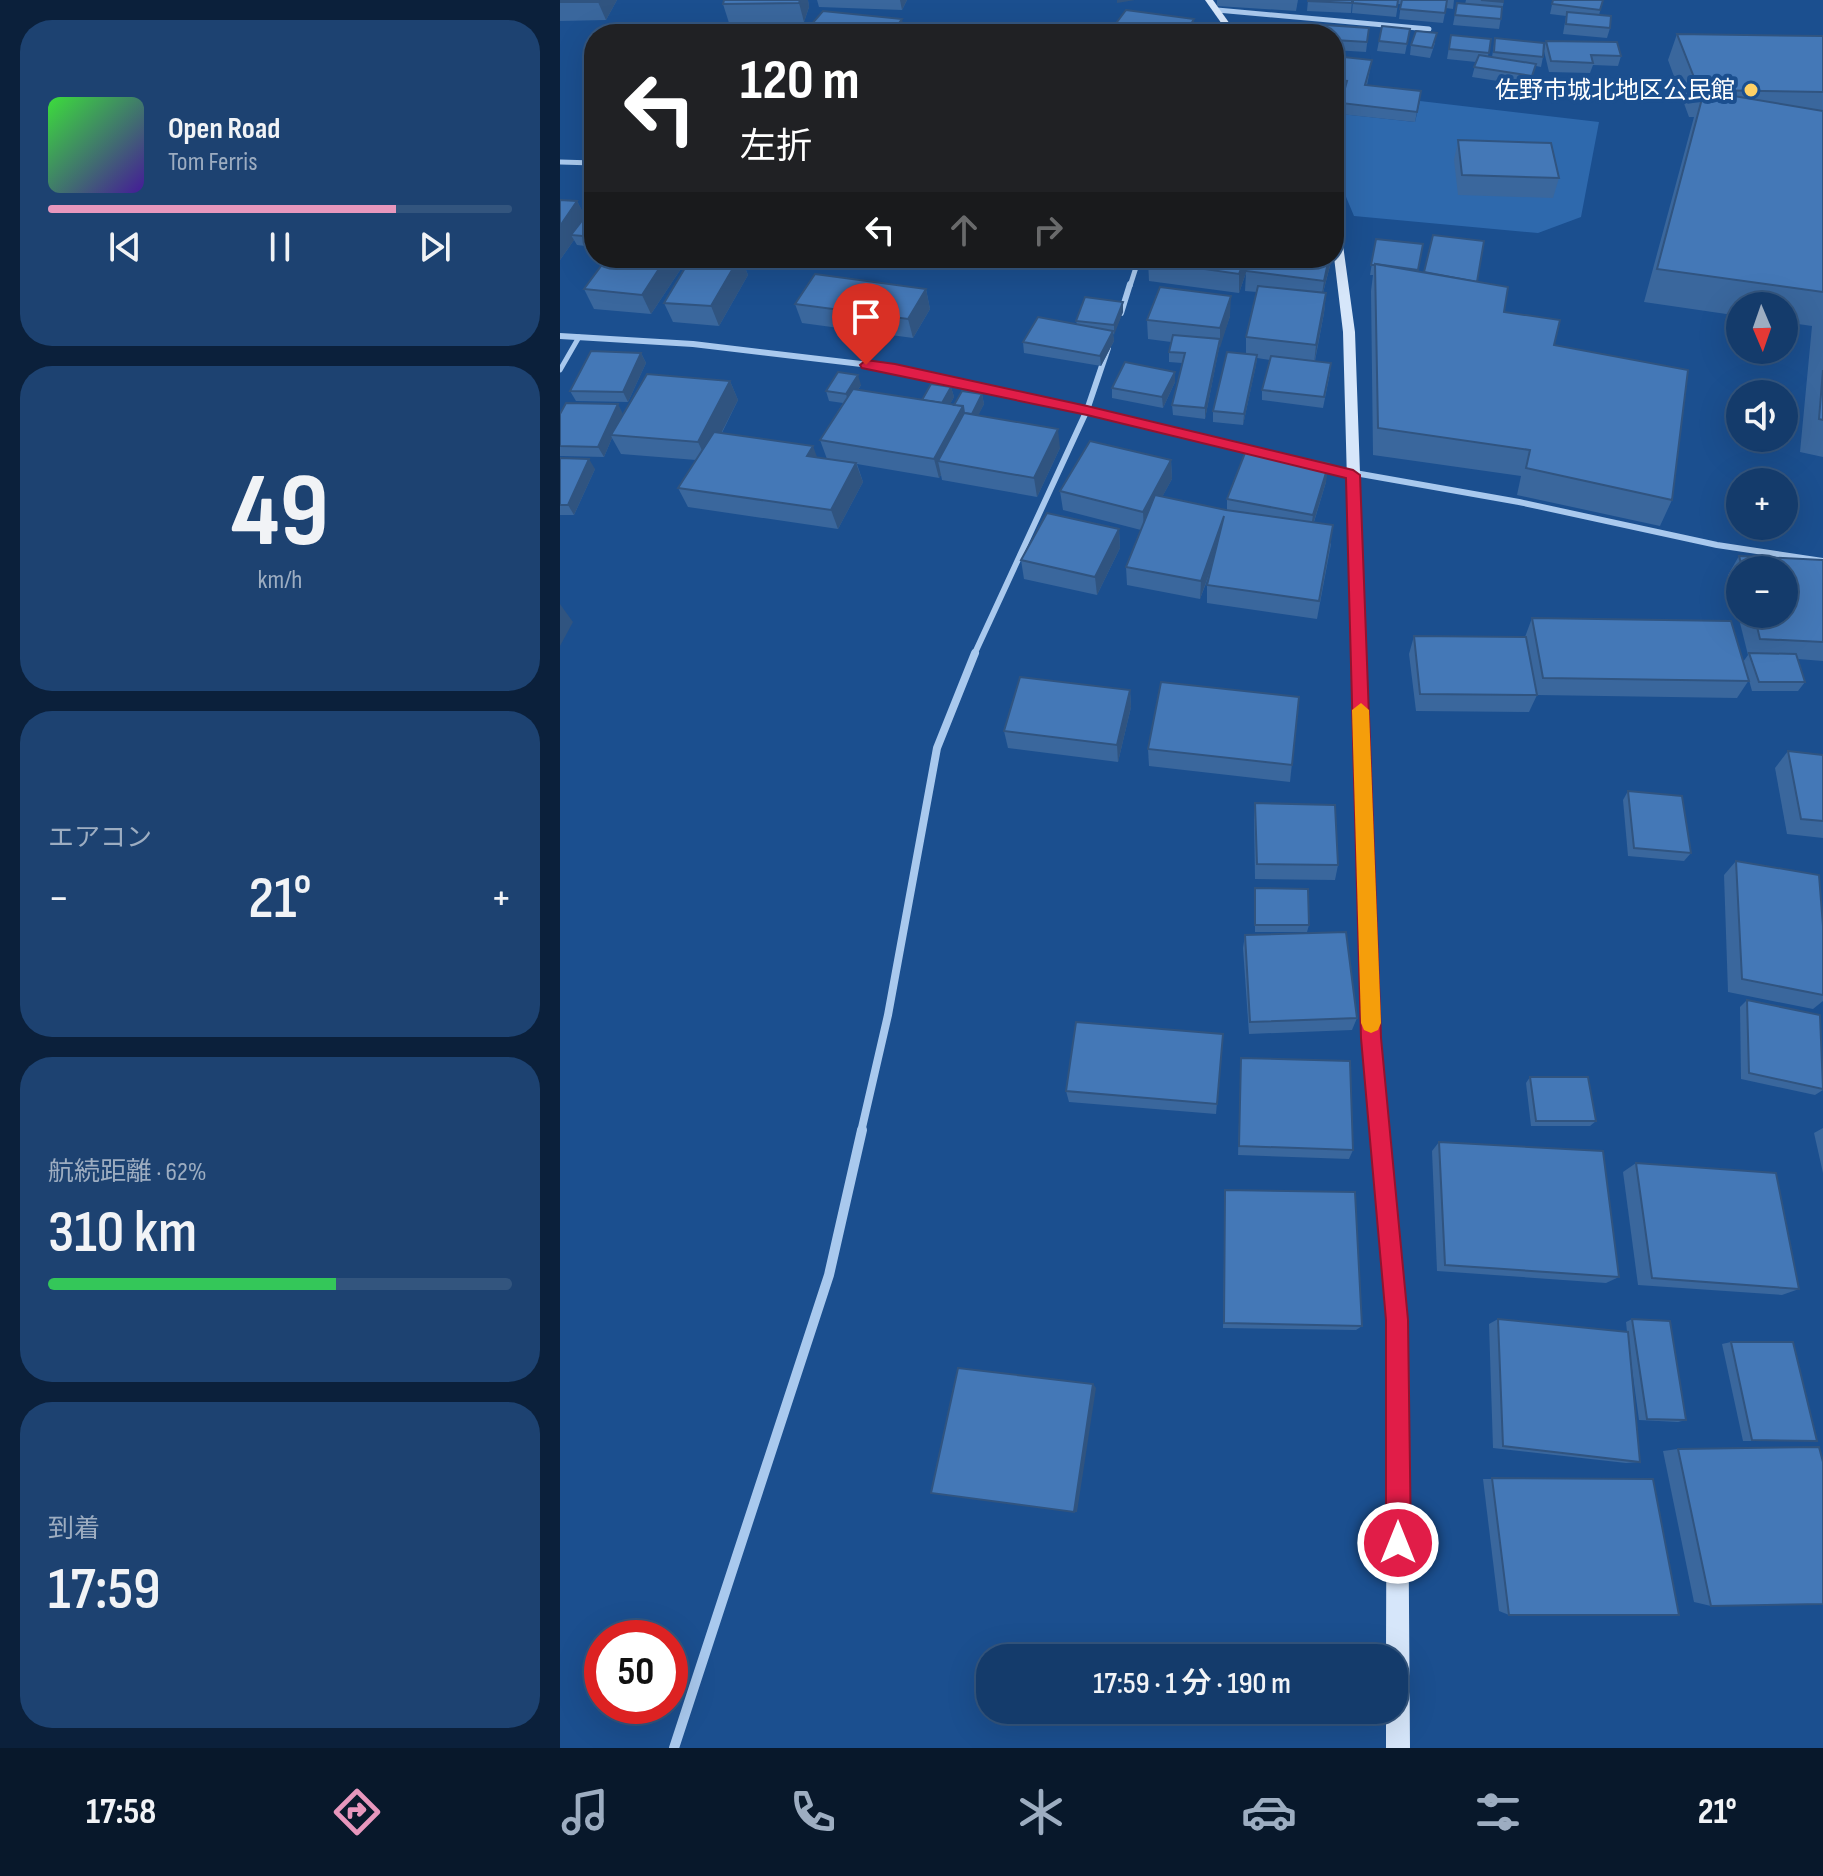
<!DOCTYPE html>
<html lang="ja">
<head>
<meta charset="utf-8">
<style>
	body { margin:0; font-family:"Sofia Sans Condensed","Noto Sans JP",sans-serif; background:#1d4271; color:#f1f3f6; height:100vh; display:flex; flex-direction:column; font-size:30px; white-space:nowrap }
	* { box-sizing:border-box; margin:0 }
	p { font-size:26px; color:#9dadc1 }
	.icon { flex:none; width:44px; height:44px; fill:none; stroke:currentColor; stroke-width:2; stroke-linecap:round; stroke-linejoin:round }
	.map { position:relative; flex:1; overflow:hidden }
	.side { display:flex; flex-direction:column; gap:20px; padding:20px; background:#0b203b; width:560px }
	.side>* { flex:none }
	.banner { position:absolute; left:24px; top:24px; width:760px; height:244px; border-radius:32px; box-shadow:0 8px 32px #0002,0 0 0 2px #33557e; background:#202124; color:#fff; overflow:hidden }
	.needle { width:52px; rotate:178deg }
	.fabs { position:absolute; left:1166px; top:292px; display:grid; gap:16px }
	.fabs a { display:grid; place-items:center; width:72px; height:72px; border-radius:50%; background:#143b6b; box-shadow:0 8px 32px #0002,0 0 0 2px #33557e; font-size:40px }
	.speed { position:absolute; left:24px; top:1620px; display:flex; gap:16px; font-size:40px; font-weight:700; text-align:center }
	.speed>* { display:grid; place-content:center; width:104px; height:104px; border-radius:50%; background:#143b6b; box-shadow:0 8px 32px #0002,0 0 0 2px #33557e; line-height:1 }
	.speed .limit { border:12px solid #d22; background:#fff; color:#111 }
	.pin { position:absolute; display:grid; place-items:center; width:68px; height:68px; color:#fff; margin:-82px -34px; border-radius:50% 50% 50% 0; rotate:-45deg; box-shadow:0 0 8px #0007 }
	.pin .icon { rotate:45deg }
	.me { position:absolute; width:88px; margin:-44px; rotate:0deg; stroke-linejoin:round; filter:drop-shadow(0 0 6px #0008) }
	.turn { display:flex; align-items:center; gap:28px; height:168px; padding:0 24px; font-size:36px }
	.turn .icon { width:104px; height:104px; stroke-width:2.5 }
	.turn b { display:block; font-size:56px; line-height:68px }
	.lanes { display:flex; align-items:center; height:76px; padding:0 24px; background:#0003; justify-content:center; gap:40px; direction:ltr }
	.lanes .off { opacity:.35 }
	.big { font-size:60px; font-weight:600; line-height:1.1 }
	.side .tile { flex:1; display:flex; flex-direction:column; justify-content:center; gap:12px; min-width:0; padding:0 28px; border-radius:32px; background:#1d4271 }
	.side .dial { align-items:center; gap:0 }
	.dial b { font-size:104px; line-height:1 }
	.song { display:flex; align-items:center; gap:24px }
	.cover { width:96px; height:96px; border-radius:12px; background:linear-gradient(135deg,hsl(120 70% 55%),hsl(260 70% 35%)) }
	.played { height:8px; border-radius:4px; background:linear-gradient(90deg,#e797bd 75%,#33557e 75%) }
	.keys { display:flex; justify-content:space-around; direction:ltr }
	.heat { display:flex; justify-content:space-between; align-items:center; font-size:44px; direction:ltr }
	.charge { height:12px; border-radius:6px; background:linear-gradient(90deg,#34c759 62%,#33557e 0) }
	.trip { position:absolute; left:416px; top:1644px; width:432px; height:80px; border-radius:32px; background:#143b6b; box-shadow:0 8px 32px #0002,0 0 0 2px #33557e; font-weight:600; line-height:80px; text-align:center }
	.menu { display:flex; height:128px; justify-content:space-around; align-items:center; background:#08182b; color:#9dadc1 }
	.menu .icon { width:56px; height:56px }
	.menu .selected { color:#e797bd }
	.menu b { font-size:36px; color:#f1f3f6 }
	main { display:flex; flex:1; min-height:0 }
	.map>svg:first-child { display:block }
</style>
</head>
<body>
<main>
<section class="side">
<div class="tile">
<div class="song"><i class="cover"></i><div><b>Open Road</b><p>Tom Ferris</p></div></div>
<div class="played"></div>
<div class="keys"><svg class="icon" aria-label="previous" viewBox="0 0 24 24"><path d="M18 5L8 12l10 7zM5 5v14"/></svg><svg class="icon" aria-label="pause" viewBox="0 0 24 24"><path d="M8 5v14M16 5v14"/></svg><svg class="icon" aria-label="next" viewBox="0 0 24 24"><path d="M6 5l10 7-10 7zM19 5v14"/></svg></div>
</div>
<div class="tile dial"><b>49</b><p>km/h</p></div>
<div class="tile"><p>エアコン</p>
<div class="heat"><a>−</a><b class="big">21°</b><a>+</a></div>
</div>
<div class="tile"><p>航続距離 · 62%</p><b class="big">310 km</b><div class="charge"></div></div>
<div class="tile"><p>到着</p><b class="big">17:59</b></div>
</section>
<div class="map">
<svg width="1263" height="1748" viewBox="0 0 1263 1748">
	<rect width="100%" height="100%" fill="#1b4f8f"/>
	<!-- green -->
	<path fill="#2e69ad" d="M774 90 782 91 781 114 855 122 860 101 1039 122 1021 217 978 233 794 216 774 168Z"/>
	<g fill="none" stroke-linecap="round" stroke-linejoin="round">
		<!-- service -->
		<path stroke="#a9c9ee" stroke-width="5" d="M0 370 19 337"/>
		<!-- minor-far3 -->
		<g stroke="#a9c9ee" stroke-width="5">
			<path d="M657 10 869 29"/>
			<path d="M0 162 34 163"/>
			<path d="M570 286 579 258"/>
		</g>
		<!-- minor-far2 -->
		<g stroke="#a9c9ee" stroke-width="6">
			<path d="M561 313 570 284"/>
			<path d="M0 336 133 344 335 368 697 451"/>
			<path d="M761 467 959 502 1157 545 1263 561"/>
			<path d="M414 655 527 410 548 348"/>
		</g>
		<!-- minor-far1 -->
		<path stroke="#a9c9ee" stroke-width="8" d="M301 1132 328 1015 377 748 415 653"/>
		<!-- minor -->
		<path stroke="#a9c9ee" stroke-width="10" d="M114 1748 269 1275 302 1130"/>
		<!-- secondary -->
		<g fill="#d6e6fa" fill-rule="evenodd">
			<path d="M645 0H653L677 34H669Z"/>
			<path d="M774 213 779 216 795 332 820 1038 847 1320 850 1748H826V1710H834V1658H826L827 1320 802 1038 783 332 774 257Z"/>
		</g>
	</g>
	<!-- wall -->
	<g fill="#3a679d" fill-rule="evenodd">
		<path d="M0 0H57L46 20 0 21Z"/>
		<path d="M248 0 249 7 244 22 169 23 163 4Z"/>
		<path d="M257 0H347L342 10 259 7Z"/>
		<path d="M657 0H738L736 11 657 6Z"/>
		<path d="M748 0H792L791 13 747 11Z"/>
		<path d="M793 0H894L893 9 886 8 883 23 839 19 841 4H838L836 17 792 13Z"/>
		<path d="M906 0H944L939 29 893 25 897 3 905 4Z"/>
		<path d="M993 0H1043L1039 15 1050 28 1047 38 1003 34 1006 16 990 14Z"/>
		<path d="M554 26 634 29 631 34H555Z"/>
		<path d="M809 28 806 52 774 50V34Z"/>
		<path d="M850 29 845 54 817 51 819 41Z"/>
		<path d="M1117 34 1263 36V457L1240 452 1252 326 1224 322V306H1180V316L1084 302 1134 117H1129L1108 60Z"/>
		<path d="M891 35 931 39 928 56 932 57 935 38 983 57 981 67 976 66 969 86 912 77 916 62 887 59Z"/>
		<path d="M986 41 1061 56 1058 66 1033 65 1030 73 989 72 984 51Z"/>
		<path d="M875 43 870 58 850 55 851 45Z"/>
		<path d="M774 56 812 60 807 85 861 91 855 122 780 114 785 91 774 90Z"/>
		<path d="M898 140 999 178 993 198 898 195 894 160Z"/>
		<path d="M0 200 17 201 25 217 34 213V247L17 245 14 240 0 260Z"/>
		<path d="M816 239 863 244 858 272 917 282 944 312 994 345 1112 500 1100 526 957 495 961 476 813 455 811 291 813 275H810Z"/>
		<path d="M128 258 91 314 34 309 24 289Z"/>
		<path d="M131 258H181L188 275 159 326 113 322 104 303Z"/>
		<path d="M590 258H772L763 293H766L764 313 755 361 770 373 763 408 702 400V390L710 360 697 358 696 365 683 425 653 422V411L686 354V337L697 292 685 291 686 273 679 293 589 281 588 261Z"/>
		<path d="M366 289 370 309 353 338 242 323 235 304Z"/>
		<path d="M563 312 553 335 554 341 541 366 464 353 463 342 517 324 516 321Z"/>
		<path d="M670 316 659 348 645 419 613 415 612 405 622 363 609 362V352L611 342 588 339 587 320Z"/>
		<path d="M81 353 86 363 68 402 16 401 10 391Z"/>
		<path d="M615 372V382L603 408 552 398V388Z"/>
		<path d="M170 381 178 400 162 433 257 458 267 459 260 440 283 403 269 401 266 391 301 385 298 390 362 400 391 387 394 397 390 404 394 405 422 394 424 404 418 415 500 448 477 497 382 480 381 475 379 478 297 464 303 482 278 529 128 507 118 488 136 460 61 454 52 438 44 457 0 456V414H63Z"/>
		<path d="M0 458 35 469 14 515H0Z"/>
		<path d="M611 460 612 479 602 497 667 510V499L766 482 754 522 771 544 757 619 647 603V585L650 573 640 599 567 585 566 567 581 530 503 510 500 491Z"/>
		<path d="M559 529 560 548 537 595 464 579 461 560Z"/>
		<path d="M1179 556 1263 560V661L1238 659 1245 682 1238 691H1192L1189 680 1177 698 977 695 969 712 856 711 849 654 854 636 965 637 972 618 1183 662 1188 655 1168 575ZM1180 570H1224V614H1180Z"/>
		<path d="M570 690 571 707 558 762 448 748 444 731Z"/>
		<path d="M739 697 730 782 589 766 588 749Z"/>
		<path d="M1228 751 1263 755V838L1227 834 1215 768Z"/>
		<path d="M1068 791 1131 853 1124 861 1068 856 1063 800Z"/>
		<path d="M695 803 778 865 775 880 695 879 694 819Z"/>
		<path d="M1176 861 1263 926V1001L1253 1009 1168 992 1164 875Z"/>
		<path d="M695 888 749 925 747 932H695Z"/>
		<path d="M685 935 797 1018 792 1030 689 1034 683 948Z"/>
		<path d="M1187 1000 1263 1090 1255 1095 1181 1079 1180 1007Z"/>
		<path d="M663 1034 656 1114 509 1102 506 1091Z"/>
		<path d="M681 1058 793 1150 789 1159 678 1155Z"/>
		<path d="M970 1077 1036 1121 1030 1126H971L966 1083Z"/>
		<path d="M1263 1128V1173L1254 1133Z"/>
		<path d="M879 1142 1059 1277 1046 1283 877 1271 872 1151Z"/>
		<path d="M1076 1163 1239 1289 1222 1295 1078 1285 1063 1172Z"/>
		<path d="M665 1190 802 1326 796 1330 663 1328Z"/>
		<path d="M938 1319 1067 1332 1066 1322 1072 1319 1126 1420 1118 1422 1079 1420 1069 1347 1080 1462 1066 1463 933 1448 929 1324Z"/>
		<path d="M1171 1342 1257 1441H1183L1162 1344Z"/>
		<path d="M1118 1449 1151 1606 1134 1602 1103 1451Z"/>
		<path d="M923 1479H1093L949 1615 939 1611Z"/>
	</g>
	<!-- shaded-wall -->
	<g fill="#305480">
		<path d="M39 0H57L46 20 38 2Z"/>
		<path d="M240 0H248L249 7 244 22 239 3Z"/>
		<path d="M340 0H347L342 10Z"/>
		<path d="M557 0H575L557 3Z"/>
		<path d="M342 19 345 34H331Z"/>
		<path d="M634 19V29L631 34H625Z"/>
		<path d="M17 201 27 220 11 235 14 240 0 260V226Z"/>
		<path d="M106 258H128L91 314 82 295Z"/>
		<path d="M179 258H181L188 275 159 326 151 306Z"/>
		<path d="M685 258H691L679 293V274Z"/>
		<path d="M769 258H772L761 300 764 281Z"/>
		<path d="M366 289 370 309 353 338 348 319Z"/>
		<path d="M766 293 764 313 754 364 756 345Z"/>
		<path d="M671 296 670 316 660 348V328Z"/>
		<path d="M563 302V312L554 335V325Z"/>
		<path d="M553 331 554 341 541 366 540 356Z"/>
		<path d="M660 339 659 349 645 419V408Z"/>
		<path d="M81 353 86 363 68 402 63 392Z"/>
		<path d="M697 355 696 365 683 425 684 414Z"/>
		<path d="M615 372V382L603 408 602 397Z"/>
		<path d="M298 375 301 385 289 404 286 394Z"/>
		<path d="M170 381 178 400 147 461 138 442Z"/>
		<path d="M391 387 394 397 383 417 380 406Z"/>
		<path d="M422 394 424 404 414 424 412 414Z"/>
		<path d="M58 404 63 414 51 435 52 438 44 457 38 447Z"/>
		<path d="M403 406 407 426 378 461 381 475 379 478 374 459Z"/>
		<path d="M498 429 500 448 477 497 474 478Z"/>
		<path d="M253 446 260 465 247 456Z"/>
		<path d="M29 459 35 469 14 515 8 505Z"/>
		<path d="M611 460 612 479 584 530 583 512Z"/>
		<path d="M296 463 303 482 278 529 271 510Z"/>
		<path d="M769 463 766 482 750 534 753 515Z"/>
		<path d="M664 516 663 535 640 599 641 581Z"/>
		<path d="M559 529 560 548 537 595 535 577Z"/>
		<path d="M0 604 13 622 0 646Z"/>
		<path d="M570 690 571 707 558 762 557 745Z"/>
		<path d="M533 1384 536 1388 517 1512H514Z"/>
	</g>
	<!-- building -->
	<g fill="#4478b7" stroke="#305480" stroke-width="2">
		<path d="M0 0H39L38 2H0Z"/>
		<path d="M164 0H240L239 3 163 4Z"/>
		<path d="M748 0H792V3L748 1Z"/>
		<path d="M793 0H838L837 7 793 3Z"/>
		<path d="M842 0H887L885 13 840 9Z"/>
		<path d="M921 0H943V2Z"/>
		<path d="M993 0H1043L1040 10 992 4Z"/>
		<path d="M897 3 942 7 941 19 895 15Z"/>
		<path d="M566 10 634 19 625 34H610L554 26Z"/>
		<path d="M263 11 342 19 331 34H243Z"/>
		<path d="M1007 12 1051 16 1050 28 1006 24Z"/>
		<path d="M735 23 809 28 807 42 774 40V34H733Z"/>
		<path d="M822 26 850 29 847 44 819 41Z"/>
		<path d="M470 28V34H414V30Z"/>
		<path d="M348 31H411L410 34H347Z"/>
		<path d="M856 31 877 33 872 48 851 45Z"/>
		<path d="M1117 34 1263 36V92L1139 90Z"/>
		<path d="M891 35 931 39 929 53 889 49Z"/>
		<path d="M935 38 984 43 983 57 934 52Z"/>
		<path d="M986 41 1057 42 1061 56 1031 55 1033 63 991 61Z"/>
		<path d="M919 55 976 64 972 76 914 67Z"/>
		<path d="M774 56 812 60 805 85 861 91 857 112 781 103 787 81 774 80Z"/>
		<path d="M1144 91 1263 111V292L1097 269Z"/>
		<path d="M898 140 991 143 999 178 902 175Z"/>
		<path d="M0 200 17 201 0 226Z"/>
		<path d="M28 213H34V237L11 235Z"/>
		<path d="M873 235 924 241 917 282 864 272Z"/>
		<path d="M816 239 863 244 858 270 815 264V265H811Z"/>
		<path d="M47 258H106L82 295 24 289Z"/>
		<path d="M131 258H179L151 306 104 303Z"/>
		<path d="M590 258H685L679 274 588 261Z"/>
		<path d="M690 258H769L764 281 686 271Z"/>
		<path d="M815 264 948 287 944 312 1000 320 994 345 1128 370 1112 500 966 468 970 450 818 428Z"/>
		<path d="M255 274 366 289 348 319 235 304Z"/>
		<path d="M698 286 766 293 756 345 686 337Z"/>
		<path d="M600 287 671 296 660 328 587 320Z"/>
		<path d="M525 297 563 302 554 325 516 321Z"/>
		<path d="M478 317 553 331 540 356 463 342Z"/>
		<path d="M613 335 660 339 645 408 612 405 625 353 609 352Z"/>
		<path d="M31 351 81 353 63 392 10 391Z"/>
		<path d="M667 352 697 355 684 414 653 411Z"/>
		<path d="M711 356 771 363 764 397 702 390Z"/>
		<path d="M565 362 615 372 602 397 552 388Z"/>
		<path d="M1263 370V420L1259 419Z"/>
		<path d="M278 372 298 375 286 394 266 391Z"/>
		<path d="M87 374 170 381 138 442 51 435Z"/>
		<path d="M371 384 391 387 382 403 362 400Z"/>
		<path d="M293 389 403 406 374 459 260 440Z"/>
		<path d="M402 391 422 394 412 414 404 413 403 406 394 405Z"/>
		<path d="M6 403 58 404 38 447 0 446V414Z"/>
		<path d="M404 413 498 429 474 478 378 461Z"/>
		<path d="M154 432 253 446 247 456 296 463 271 510 118 488Z"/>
		<path d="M530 441 611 460 583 512 500 491Z"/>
		<path d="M687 448 769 463 753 515 667 499Z"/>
		<path d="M0 458 29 459 8 505H0Z"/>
		<path d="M595 495 666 510 773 525 759 601 647 585 664 516 641 581 566 567Z"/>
		<path d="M487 513 559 529 535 577 461 560Z"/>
		<path d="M1179 556 1263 560V642L1200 639 1194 614H1224V570H1183Z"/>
		<path d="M972 618 1171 621 1189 681 983 678Z"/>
		<path d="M854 636 966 637 977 695 860 694Z"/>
		<path d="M1189 653 1236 654 1245 682H1199Z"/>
		<path d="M460 677 570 690 557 745 444 731Z"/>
		<path d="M601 682 739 697 732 765 588 749Z"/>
		<path d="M1228 751 1263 755V821L1241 819Z"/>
		<path d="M1068 791 1122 796 1131 853 1074 848Z"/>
		<path d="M695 803 775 805 778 865 697 864Z"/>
		<path d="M1176 861 1259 875 1263 926V995L1182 979Z"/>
		<path d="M695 888 748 889 749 925H695Z"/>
		<path d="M786 932 797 1018 690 1022 685 935Z"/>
		<path d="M1187 1000 1260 1015 1263 1089 1189 1073Z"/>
		<path d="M516 1022 663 1034 657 1104 506 1091Z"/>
		<path d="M681 1058 790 1061 793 1150 679 1146Z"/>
		<path d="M970 1077H1028L1036 1121H976Z"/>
		<path d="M879 1142 1043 1151 1059 1277 885 1265Z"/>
		<path d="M1076 1163 1216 1173 1239 1289 1092 1278Z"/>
		<path d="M665 1190 795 1192 802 1326 664 1323Z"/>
		<path d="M938 1319 1068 1332 1080 1462 943 1446Z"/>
		<path d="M1072 1319 1110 1321 1126 1420 1087 1419Z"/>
		<path d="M1171 1342H1233L1257 1441 1192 1440Z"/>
		<path d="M398 1368 533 1384 514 1512 371 1493Z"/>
		<path d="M1259 1447 1263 1462V1604L1151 1606 1118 1449Z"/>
		<path d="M932 1478 1093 1479 1119 1615H949Z"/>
	</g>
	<!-- route -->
	<path fill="#e11d48" stroke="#92132f" stroke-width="2" d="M306 360 335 364 527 406 793 470 800 475 821 1038 848 1320 851 1543 847 1551 838 1555 829 1551 826 1543V1320L801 1038 786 478 527 415 302 368 300 365Z"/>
	<!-- slow -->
	<path fill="#f59e0b" d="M801 703 809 710 821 1023 818 1030 811 1033 804 1030 801 1023 792 710Z"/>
	<!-- markers -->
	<circle fill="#ffd166" stroke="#1b4f8f" stroke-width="3" cx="1191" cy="90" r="8"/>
	<g text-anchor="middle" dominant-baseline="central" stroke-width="8" stroke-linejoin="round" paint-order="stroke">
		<!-- far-poi labels -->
		<g font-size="24" fill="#fff" stroke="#1b4f8f" text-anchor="end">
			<text x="1175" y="90">佐野市城北地区公民館</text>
		</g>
	</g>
</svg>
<div class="fabs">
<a><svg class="needle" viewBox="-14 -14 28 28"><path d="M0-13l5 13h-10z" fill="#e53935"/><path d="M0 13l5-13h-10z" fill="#9dadc1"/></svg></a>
<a><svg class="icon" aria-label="sound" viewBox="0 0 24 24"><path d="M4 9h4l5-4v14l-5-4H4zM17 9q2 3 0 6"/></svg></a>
<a>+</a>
<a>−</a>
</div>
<div class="speed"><div class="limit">50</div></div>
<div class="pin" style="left:306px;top:365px;background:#d93025"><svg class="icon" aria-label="arrive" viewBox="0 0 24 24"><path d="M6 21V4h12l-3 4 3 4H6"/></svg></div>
<svg class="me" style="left:838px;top:1543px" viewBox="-20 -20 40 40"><circle r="17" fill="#e11d48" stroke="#fff" stroke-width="3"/><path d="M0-11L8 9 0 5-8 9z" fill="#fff"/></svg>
<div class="trip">17:59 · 1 分 · 190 m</div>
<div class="banner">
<div class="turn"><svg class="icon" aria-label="left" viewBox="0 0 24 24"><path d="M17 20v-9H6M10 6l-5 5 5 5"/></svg><div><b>120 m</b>左折</div></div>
<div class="lanes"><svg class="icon" aria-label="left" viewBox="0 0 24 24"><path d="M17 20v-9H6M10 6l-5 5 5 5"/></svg><svg class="icon off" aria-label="ahead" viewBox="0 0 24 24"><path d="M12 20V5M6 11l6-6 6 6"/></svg><svg class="icon off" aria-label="right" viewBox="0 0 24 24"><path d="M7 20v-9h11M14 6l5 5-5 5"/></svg></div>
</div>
</div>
</main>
<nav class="menu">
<b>17:58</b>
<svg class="icon selected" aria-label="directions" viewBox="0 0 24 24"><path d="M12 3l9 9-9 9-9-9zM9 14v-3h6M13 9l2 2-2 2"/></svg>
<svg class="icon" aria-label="music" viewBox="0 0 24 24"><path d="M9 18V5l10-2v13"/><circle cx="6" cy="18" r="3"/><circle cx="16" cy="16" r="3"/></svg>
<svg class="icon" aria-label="phone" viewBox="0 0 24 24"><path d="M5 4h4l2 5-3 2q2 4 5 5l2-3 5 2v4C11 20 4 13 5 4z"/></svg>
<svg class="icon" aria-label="climate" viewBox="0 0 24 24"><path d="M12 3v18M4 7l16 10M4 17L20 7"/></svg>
<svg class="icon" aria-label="car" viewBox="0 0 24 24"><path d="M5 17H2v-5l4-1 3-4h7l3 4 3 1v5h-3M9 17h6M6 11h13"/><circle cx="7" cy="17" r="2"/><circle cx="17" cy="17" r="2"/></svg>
<svg class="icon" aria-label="filters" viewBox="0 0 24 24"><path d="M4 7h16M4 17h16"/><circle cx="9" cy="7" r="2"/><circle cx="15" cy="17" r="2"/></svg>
<b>21°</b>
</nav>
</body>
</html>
